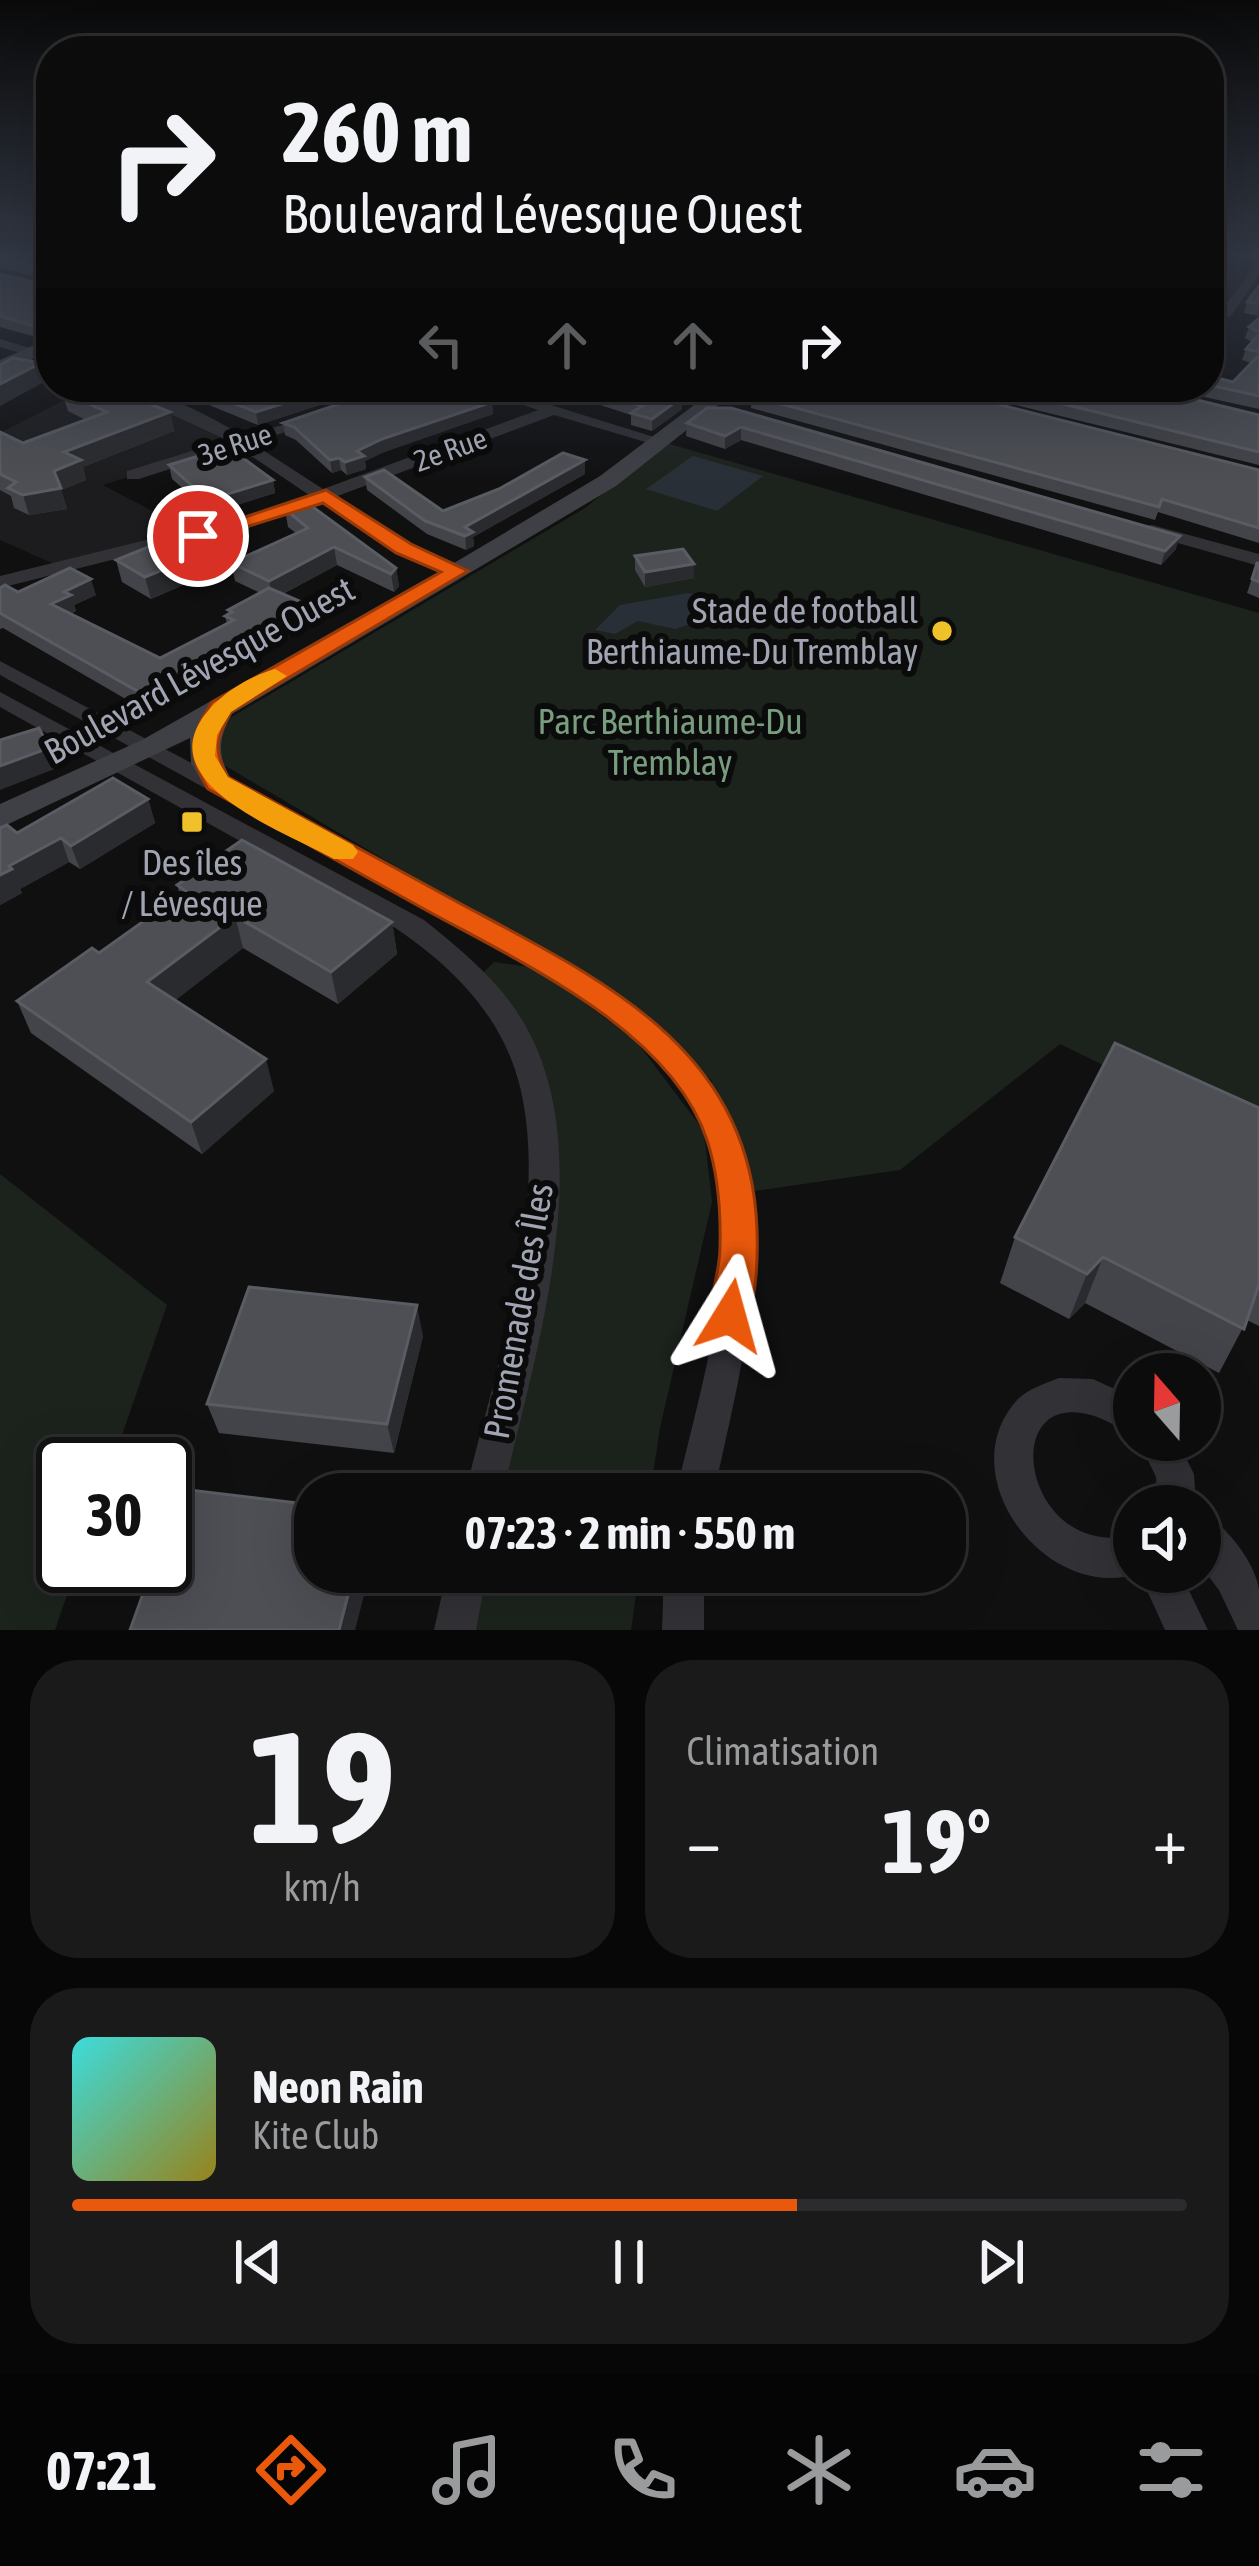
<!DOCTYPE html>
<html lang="fr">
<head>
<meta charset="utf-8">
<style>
	body { margin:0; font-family:"Asap Condensed",sans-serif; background:#1a1a1b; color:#f1f3f6; height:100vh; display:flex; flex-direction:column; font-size:45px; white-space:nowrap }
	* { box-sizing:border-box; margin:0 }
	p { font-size:39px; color:#9a9b9d }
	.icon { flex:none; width:66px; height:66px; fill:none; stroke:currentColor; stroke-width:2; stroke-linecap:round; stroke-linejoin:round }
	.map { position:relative; height:1630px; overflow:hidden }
	.drawer { display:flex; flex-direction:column; gap:30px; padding:30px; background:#070707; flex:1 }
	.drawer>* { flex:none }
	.hud { position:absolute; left:36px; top:36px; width:1188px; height:366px; border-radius:48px; box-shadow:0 12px 48px #0002,0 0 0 3px #2c2c2e; background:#0c0c0d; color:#f1f3f6; overflow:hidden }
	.needle { width:78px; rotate:340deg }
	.fabs { position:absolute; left:1113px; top:1353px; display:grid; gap:24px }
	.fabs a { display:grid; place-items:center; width:108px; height:108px; border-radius:50%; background:#0c0c0d; box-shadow:0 12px 48px #0002,0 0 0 3px #2c2c2e; font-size:60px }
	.speed { position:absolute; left:36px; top:1437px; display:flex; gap:24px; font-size:60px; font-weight:700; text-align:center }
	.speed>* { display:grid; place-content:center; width:156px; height:156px; border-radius:50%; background:#0c0c0d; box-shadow:0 12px 48px #0002,0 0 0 3px #2c2c2e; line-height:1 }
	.speed .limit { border:6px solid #111; border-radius:18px; background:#fff; color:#111 }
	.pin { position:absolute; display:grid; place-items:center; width:102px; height:102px; color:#fff; margin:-51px; border:6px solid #fff; border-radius:50%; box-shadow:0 3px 12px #0007 }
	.me { position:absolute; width:132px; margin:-66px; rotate:8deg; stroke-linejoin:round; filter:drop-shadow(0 0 9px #0008) }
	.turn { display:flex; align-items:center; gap:42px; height:252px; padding:0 48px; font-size:54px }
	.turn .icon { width:156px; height:156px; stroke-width:2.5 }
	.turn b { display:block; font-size:84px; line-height:102px }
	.lanes { display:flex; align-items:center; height:114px; padding:0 48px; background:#0003; justify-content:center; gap:60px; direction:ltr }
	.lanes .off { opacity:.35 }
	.big { font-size:90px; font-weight:700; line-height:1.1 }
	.drawer .widget { flex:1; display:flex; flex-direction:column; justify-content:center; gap:18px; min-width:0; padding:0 42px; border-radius:48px; background:#1a1a1b }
	.drawer .dial { align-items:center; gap:0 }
	.dial b { font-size:156px; line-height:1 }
	.song { display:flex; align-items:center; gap:36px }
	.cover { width:144px; height:144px; border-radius:18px; background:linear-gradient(135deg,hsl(180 70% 55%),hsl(50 70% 35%)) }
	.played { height:12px; border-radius:6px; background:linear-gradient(90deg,#ea580c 65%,#2c2c2e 65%) }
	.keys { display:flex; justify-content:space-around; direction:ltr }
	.heat { display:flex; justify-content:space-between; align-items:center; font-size:66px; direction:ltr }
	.drawer .tiles { flex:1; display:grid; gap:30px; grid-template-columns:1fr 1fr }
	.widget:last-child { grid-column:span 2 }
	.trip { position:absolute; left:294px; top:1473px; width:672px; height:120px; border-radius:48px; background:#0c0c0d; box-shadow:0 12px 48px #0002,0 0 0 3px #2c2c2e; font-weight:700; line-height:120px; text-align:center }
	.dock { display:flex; height:192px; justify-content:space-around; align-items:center; background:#050505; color:#9a9b9d }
	.dock .icon { width:84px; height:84px }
	.dock .on { color:#ea580c }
	.dock b { font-size:54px; color:#f1f3f6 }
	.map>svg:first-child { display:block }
</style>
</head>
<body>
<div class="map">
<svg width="1259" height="1630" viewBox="0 0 1259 1630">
	<rect width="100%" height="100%" fill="#101011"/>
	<!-- built -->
	<path fill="#1c1c1e" d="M90 387H119L243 441 103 485 198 535 63 568 0 540V433Z"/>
	<!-- green -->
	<g fill="#1c231d">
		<path d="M666 443 1259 613V1141L1060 1044 900 1170 755 1191 711 1080 624 1001 224 765 215 743 228 719 585 508Z"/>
		<path d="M494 962 537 968 636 1041 704 1131 712 1202 660 1428 650 1494H501C527 1368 590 1159 531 1039 519 1015 494 1000 482 974Z"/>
		<path d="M0 1174 167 1305 112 1464H63V1566H77L55 1630H0Z"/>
		<path d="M485 1572H639L631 1630H474Z"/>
	</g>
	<!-- water -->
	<g fill="#282f36">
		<path d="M693 456 763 476 717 511 646 489Z"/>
		<path d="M688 593 713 597 717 616 675 629 638 621 615 634 595 630 620 605Z"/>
	</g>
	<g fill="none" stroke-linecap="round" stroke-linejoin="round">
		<!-- street -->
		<g fill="#313136" fill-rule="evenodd">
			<path d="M1259 262V275L1231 316 1209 321V313L1221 310Z"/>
			<path d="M0 339 51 354V362L0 347Z"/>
			<path d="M112 387C153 387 207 413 242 436L319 415V421L252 443 323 489 538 410 470 387H493L667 441 659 446 554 415 335 497 391 534 465 567V575L458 577 379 542 320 502 279 518 0 588V576L267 510 309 495 238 447 139 479H127V471L227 440Z"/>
			<path d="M391 387H412L358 409 345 406Z"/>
			<path d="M1152 525 1259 554V566L1146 534V526Z"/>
			<path d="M0 661 591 976C626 1001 662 1026 691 1058 798 1181 743 1353 714 1494H676C705 1366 761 1209 681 1089 654 1048 610 1019 571 990L0 675Z"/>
			<path d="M0 692 424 920C460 949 497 979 521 1018 603 1151 534 1354 503 1494H465C494 1372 549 1217 521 1091 490 954 341 897 231 836 154 793 77 750 0 707Z"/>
			<path d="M1059 1378 1093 1379 1134 1398V1435C1120 1429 1106 1419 1091 1415 996 1388 1024 1561 1134 1535V1572H1180L1208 1630H1165L1139 1573C1048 1605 947 1475 1018 1399 1028 1389 1046 1383 1059 1378Z"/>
			<path d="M1138 1440H1177L1194 1474 1196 1506H1158L1156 1477Z"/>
			<path d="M1200 1512C1224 1522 1256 1563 1259 1590 1259 1603 1259 1617 1259 1630H1238L1219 1590 1200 1565Z"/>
			<path d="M447 1572H487L476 1630H434Z"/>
			<path d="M664 1572H704V1630H662Z"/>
		</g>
		<!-- secondary -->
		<g fill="#3f4046" fill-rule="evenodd">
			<path d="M51 338V351L0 373V360Z"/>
			<path d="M718 387H741L616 486 232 714C217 740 217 758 234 783L229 790H207L191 763 190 738 0 828V804L142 740 449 566 600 476Z"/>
		</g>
	</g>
	<!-- wall -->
	<g fill="#434449">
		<path d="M0 254H51V334L40 338 0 327V274L51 286 50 280 0 268Z"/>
		<path d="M1259 286V316L1244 313 1247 302Z"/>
		<path d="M1259 318V409L1159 387H1209V376L1233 382 1252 363 1242 360 1246 349 1252 342 1245 338 1249 327Z"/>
		<path d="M165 387H325L330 389 332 401 258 425Z"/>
		<path d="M408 387H459L492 402 493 414 384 452 365 461 366 469 347 475 341 470 332 473 296 440 285 435 283 423 364 401Z"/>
		<path d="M545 387H653L647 390 663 395 682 397V409L652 431 631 425V415Z"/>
		<path d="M943 387H1144L1259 415V465Z"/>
		<path d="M62 392 170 412 174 431 83 467 86 480 61 490 67 509 29 515 14 508 11 496 0 490V432L23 443 86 420 68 411Z"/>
		<path d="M752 396 1259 470V543L1158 512 1155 520 751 408Z"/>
		<path d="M707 408 1176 549 1161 565 741 440 725 449 686 436 687 423Z"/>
		<path d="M585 460V474L473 537 474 546 466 550 427 534 367 490 365 477 443 511Z"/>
		<path d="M169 465 273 480 275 493 211 513 172 479Z"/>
		<path d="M285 509 396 568 399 586 394 592 337 565 283 594 307 619 306 626 250 659 143 709 3 628 0 629V588L18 592 96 595 74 605 76 611 70 614 160 658 227 624 225 616 229 613 228 610 260 593 235 581 231 563 296 533 288 527Z"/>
		<path d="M635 556 694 564V578L645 587 635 570Z"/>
		<path d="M116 560 204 576 151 599 122 582Z"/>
		<path d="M1257 563H1259V598L1247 593Z"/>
		<path d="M148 799 155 823 80 869 69 862 20 889 22 893 0 905V828L17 833Z"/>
		<path d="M177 885 392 922 397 954 338 1004 243 948 175 1000 274 1091 202 1154 31 1033 17 1001 99 953 180 895Z"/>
		<path d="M1259 1108V1326L1247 1320 1219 1373 1085 1303 1069 1319 1000 1283 1015 1237Z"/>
		<path d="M423 1336 394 1453 219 1433 207 1404Z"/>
	</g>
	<!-- shaded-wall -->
	<g fill="#2a2b2e">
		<path d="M1228 254H1234L1209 283V276Z"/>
		<path d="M49 322 51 334 40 338 36 327Z"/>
		<path d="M41 363 46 381 0 406V384Z"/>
		<path d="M330 389 332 401 258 425 256 412Z"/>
		<path d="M682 397V409L652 431V419Z"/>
		<path d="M492 402 493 414 384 452 365 461 366 469 347 475 345 462 357 451 382 439Z"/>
		<path d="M170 412 174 431 83 467 86 480 61 490 67 509 29 515 23 495 64 452Z"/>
		<path d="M741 427V440L725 449V436Z"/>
		<path d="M339 458 341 470 332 473 330 460Z"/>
		<path d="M585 460V474L473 537 474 546 466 550 465 527Z"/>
		<path d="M273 480 275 493 211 513 208 500Z"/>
		<path d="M1180 536 1176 549 1161 565 1165 551Z"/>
		<path d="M334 547 337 565 273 599 269 581Z"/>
		<path d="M199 555 204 576 151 599 145 577Z"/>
		<path d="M694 564V578L645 587V572Z"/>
		<path d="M396 568 399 586 394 592 391 574Z"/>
		<path d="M91 579 96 595 74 605 76 611 56 620 51 604 64 592Z"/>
		<path d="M304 603 306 626 250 659 143 709 139 692Z"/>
		<path d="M49 748 57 768 0 790V766Z"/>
		<path d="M148 799 155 823 80 869 71 846Z"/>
		<path d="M61 838 69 862 20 889 22 893 0 905V875L9 866Z"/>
		<path d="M235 916 243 948 158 1014 147 982Z"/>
		<path d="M392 922 397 954 338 1004 331 972Z"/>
		<path d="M266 1059 274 1091 202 1154 191 1122Z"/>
		<path d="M1103 1257 1085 1303 1069 1319 1087 1274Z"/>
		<path d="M417 1305 423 1336 394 1453 387 1424Z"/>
		<path d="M354 1572H370L355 1630H339Z"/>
	</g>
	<!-- building -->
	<g fill="#4d4f54" stroke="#5a5c63" stroke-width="3">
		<path d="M0 254H51V328L49 322 36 327 0 316V274L51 286 49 270 0 257Z"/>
		<path d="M1209 254H1228L1209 276Z"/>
		<path d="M1259 286V304L1247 302Z"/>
		<path d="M1259 318V332L1249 327Z"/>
		<path d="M1259 334V352L1246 349Z"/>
		<path d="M1259 355V396L1209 385V376L1233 382Z"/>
		<path d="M13 358 41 363 0 384V365Z"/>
		<path d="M77 387H108L170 412 64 452 81 460 54 471 61 488 23 495 8 488 16 482 0 474V432L23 443 107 412 62 392Z"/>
		<path d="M192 387H325L330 389 256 412Z"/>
		<path d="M411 387H459L492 402 382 439 357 451 364 456 345 462 339 458 330 460 294 427 283 423 356 398 364 401Z"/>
		<path d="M585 387H637L663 395 676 387 682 397 652 419 631 413 642 406Z"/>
		<path d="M766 387H930L1259 470V528L1162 499 1159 507 752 396Z"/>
		<path d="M994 387H1144L1259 415V452Z"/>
		<path d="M707 408H731L1180 536 1165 551 741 427 725 436 687 423Z"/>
		<path d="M228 447 273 480 208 500 169 465Z"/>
		<path d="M563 453 585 460 465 527 473 532 465 536 425 521 365 477 384 470 443 511 499 489Z"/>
		<path d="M306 502 396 568 391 574 334 547 269 581 231 563 308 528 285 509Z"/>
		<path d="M168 539 199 555 145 577 116 560Z"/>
		<path d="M683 549 694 564 645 572 635 556Z"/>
		<path d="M1257 563H1259V582L1252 579Z"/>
		<path d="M70 568 91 579 64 592 71 595 51 604 160 658 234 620 225 616 232 612 228 610 269 588 304 603 298 607 304 610 246 643 139 692 0 613V588L5 585 18 592Z"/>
		<path d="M39 728 49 748 0 766V740Z"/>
		<path d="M113 778 148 799 71 846 61 838 9 866 12 869 0 875V828L7 825 17 833Z"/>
		<path d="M242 840 392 922 331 972 235 916 147 982 266 1059 191 1122 17 1001 92 948 99 953 186 891 177 885Z"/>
		<path d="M1115 1043 1259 1108V1284L1244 1329 1103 1257 1087 1274 1015 1237Z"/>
		<path d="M249 1287 417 1305 387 1424 207 1404Z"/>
		<path d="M181 1489 315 1505V1572H354L339 1630H130L153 1566H165V1533Z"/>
	</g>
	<!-- sky -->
	<linearGradient id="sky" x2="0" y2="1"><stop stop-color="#090909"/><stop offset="0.53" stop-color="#313743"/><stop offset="1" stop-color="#313743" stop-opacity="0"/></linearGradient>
	<rect width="1259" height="482" fill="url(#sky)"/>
	<!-- route -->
	<path fill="#ea580c" stroke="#983908" stroke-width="3" d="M326 490 411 544 468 571 231 712C216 738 213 751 228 777 306 819 384 862 461 904 601 979 751 1048 757 1230 758 1261 757 1299 744 1328L730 1334 716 1328C705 1304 720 1275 720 1248 721 1213 718 1174 707 1140 670 1027 511 958 415 904 346 866 277 827 208 789 186 753 190 737 212 702L441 572 396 553 323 503 198 542 188 536Z"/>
	<!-- slow -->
	<path fill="#f59e0b" d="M275 669 287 676 231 712 217 735 215 756 228 777 353 845 358 852 353 859H334C288 833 160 788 200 722 215 697 247 677 275 669Z"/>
	<!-- markers -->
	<g fill="#efc22a" stroke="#0b0b0c" stroke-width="4.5">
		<circle cx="942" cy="631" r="12"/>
		<rect x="180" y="810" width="24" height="24" rx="6"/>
	</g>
	<g text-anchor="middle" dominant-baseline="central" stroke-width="12" stroke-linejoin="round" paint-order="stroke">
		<!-- far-street labels -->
		<g font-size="30" fill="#a1a4b2" stroke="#0b0b0c">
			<text transform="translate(235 444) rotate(-18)">3e Rue</text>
			<text transform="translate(450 449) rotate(-20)">2e Rue</text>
		</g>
		<!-- poi labels -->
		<g font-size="36" fill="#a1a4b2" stroke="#0b0b0c" text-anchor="end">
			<text x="918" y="610">Stade de football<tspan x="918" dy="41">Berthiaume-Du Tremblay</tspan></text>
			<text x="192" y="862" text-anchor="middle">Des îles<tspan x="192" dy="41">/ Lévesque</tspan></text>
		</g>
		<!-- street labels -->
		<g font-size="36" fill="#a1a4b2" stroke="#0b0b0c">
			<text transform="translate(199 670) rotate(-29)">Boulevard Lévesque Ouest</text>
			<text transform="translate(518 1311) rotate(-80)">Promenade des Îles</text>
		</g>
		<!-- park labels -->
		<g font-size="36" fill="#789d7e" stroke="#0b0b0c">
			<text x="670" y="721">Parc Berthiaume-Du<tspan x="670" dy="41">Tremblay</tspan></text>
		</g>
	</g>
</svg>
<div class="fabs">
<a><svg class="needle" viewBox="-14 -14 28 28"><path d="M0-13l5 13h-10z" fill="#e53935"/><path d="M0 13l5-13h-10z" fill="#9a9b9d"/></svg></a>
<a><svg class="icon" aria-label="sound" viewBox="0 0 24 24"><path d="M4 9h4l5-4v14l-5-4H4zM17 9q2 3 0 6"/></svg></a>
</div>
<div class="speed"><div class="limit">30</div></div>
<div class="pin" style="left:198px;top:536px;background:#d93025"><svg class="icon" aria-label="arrive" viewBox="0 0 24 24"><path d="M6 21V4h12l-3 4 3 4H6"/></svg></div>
<svg class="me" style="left:730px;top:1316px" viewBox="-20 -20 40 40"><path d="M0-17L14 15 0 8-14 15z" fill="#ea580c" stroke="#fff" stroke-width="4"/></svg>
<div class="trip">07:23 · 2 min · 550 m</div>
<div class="hud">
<div class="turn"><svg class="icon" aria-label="right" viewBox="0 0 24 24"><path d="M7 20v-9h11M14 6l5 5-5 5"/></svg><div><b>260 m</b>Boulevard Lévesque Ouest</div></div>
<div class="lanes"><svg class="icon off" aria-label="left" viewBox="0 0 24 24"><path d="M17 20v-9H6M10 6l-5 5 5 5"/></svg><svg class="icon off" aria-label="ahead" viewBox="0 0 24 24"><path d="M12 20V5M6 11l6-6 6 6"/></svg><svg class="icon off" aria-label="ahead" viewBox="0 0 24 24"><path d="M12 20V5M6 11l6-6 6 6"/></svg><svg class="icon" aria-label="right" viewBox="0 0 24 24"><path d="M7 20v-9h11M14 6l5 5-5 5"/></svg></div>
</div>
</div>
<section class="drawer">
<div class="tiles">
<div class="widget dial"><b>19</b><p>km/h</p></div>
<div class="widget"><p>Climatisation</p>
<div class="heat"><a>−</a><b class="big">19°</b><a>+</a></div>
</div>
<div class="widget">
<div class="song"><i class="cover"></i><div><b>Neon Rain</b><p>Kite Club</p></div></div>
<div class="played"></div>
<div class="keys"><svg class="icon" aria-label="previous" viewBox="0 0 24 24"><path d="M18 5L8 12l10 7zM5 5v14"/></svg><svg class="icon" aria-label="pause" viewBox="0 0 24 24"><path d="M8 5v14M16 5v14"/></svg><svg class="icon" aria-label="next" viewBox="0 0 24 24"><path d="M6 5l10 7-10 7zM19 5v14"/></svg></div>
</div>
</div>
</section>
<nav class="dock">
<b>07:21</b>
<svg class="icon on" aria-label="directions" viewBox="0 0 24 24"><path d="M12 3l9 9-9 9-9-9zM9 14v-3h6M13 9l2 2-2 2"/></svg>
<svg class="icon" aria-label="music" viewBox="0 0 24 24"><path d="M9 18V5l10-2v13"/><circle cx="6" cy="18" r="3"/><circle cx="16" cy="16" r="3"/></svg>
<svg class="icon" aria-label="phone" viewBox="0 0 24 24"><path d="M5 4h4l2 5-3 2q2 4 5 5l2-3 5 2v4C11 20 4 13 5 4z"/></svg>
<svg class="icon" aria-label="climate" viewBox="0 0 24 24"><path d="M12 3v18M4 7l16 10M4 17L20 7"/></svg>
<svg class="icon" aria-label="car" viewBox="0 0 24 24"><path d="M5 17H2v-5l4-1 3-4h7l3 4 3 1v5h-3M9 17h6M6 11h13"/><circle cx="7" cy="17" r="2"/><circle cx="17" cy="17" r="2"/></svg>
<svg class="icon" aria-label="filters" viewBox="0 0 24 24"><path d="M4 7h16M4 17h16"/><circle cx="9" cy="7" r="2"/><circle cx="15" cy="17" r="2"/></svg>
</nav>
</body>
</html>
